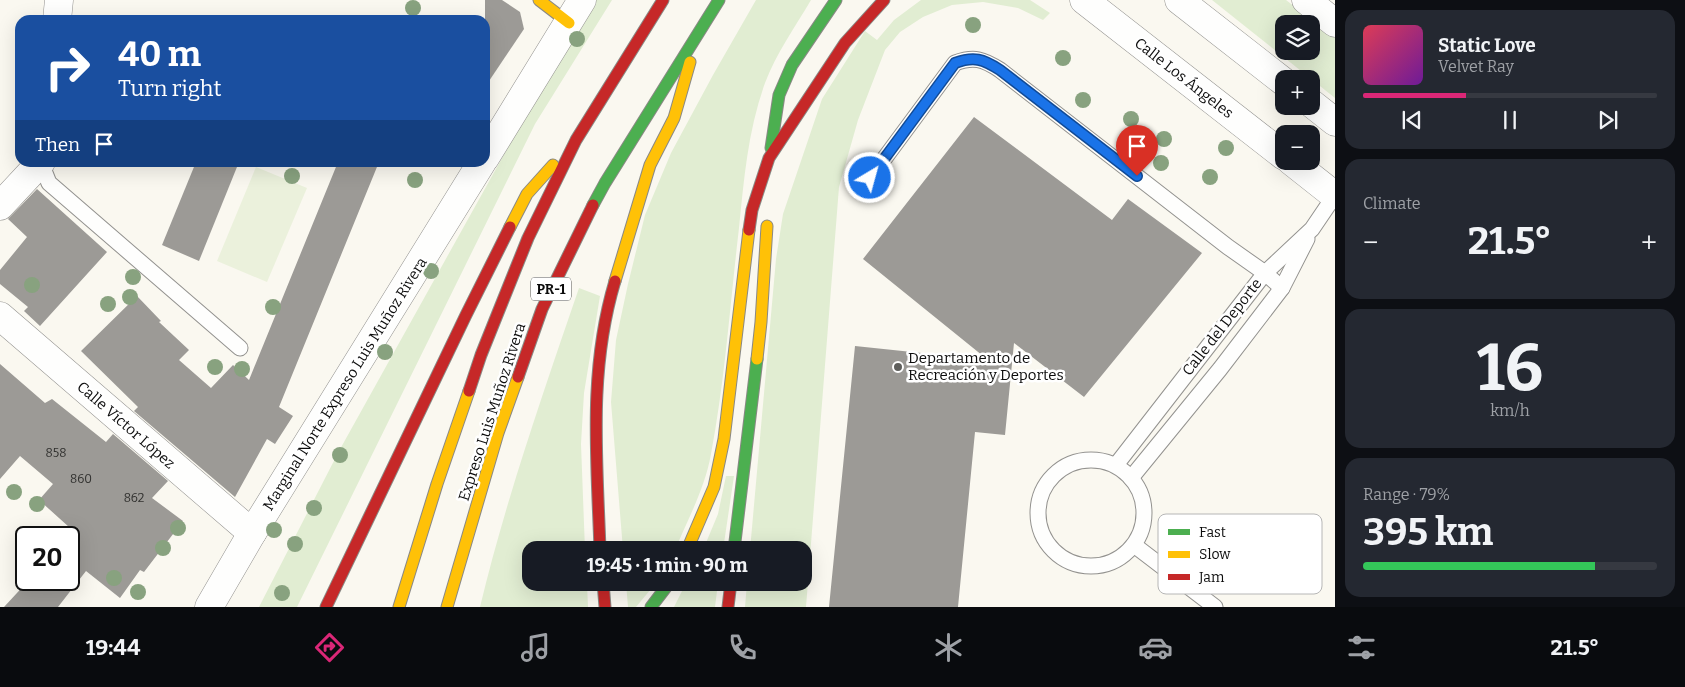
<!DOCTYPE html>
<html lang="en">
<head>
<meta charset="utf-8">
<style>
	body { margin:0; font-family:Bitter,serif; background:#242831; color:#f1f3f6; height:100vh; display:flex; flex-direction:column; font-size:19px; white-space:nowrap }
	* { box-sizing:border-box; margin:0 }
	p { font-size:16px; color:#9ea1a6 }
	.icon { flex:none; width:28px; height:28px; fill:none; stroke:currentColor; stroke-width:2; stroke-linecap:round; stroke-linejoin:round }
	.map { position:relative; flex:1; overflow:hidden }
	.drawer { display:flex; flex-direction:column; gap:10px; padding:10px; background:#0d0f14; width:350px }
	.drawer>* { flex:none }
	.hud { position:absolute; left:15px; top:15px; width:475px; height:152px; border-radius:15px; box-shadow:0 5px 20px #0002; background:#1a4fa0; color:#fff; overflow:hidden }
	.controls { position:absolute; left:1275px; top:15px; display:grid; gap:10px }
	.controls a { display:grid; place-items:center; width:45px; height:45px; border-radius:10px; background:#171b24; box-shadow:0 5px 20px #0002; font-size:25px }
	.speed { position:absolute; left:15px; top:526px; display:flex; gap:10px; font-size:25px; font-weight:700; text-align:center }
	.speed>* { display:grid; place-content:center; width:65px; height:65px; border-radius:50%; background:#171b24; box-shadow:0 5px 20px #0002; line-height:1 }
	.speed .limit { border:2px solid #111; border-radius:8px; background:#fff; color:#111 }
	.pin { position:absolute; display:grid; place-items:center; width:42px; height:42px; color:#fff; margin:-51px -21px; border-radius:50% 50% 50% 0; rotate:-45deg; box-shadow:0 0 5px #0007 }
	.pin .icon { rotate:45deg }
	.me { position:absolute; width:55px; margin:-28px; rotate:37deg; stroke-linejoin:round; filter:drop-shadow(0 0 4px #0008) }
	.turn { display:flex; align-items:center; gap:18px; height:105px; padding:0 20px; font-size:22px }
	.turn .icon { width:65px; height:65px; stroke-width:2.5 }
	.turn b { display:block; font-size:35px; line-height:42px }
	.then { display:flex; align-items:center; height:48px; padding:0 20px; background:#0003; gap:10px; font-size:19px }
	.big { font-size:38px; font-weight:700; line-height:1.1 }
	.drawer .card { flex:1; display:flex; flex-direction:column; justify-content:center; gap:8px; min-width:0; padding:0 18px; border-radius:15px; background:#242831 }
	.drawer .dial { align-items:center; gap:0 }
	.dial b { font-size:65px; line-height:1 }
	.song { display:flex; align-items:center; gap:15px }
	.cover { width:60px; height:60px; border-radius:8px; background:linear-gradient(135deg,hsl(350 70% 55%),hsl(280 70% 35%)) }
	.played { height:5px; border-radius:2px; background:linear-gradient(90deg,#db2777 35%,#363941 35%) }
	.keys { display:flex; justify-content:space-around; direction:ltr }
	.heat { display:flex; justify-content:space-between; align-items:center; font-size:28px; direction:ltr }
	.charge { height:8px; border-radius:4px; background:linear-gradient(90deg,#34c759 79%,#363941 0) }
	.trip { position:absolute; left:522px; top:541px; width:290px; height:50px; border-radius:15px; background:#171b24; box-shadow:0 5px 20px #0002; font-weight:700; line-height:50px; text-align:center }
	.tab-bar { display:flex; height:80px; justify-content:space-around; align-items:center; background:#090b0e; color:#9ea1a6 }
	.tab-bar .icon { width:35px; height:35px }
	.tab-bar .current { color:#db2777 }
	.tab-bar b { font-size:22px; color:#f1f3f6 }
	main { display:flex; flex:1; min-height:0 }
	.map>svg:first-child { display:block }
</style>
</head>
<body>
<main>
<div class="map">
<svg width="1335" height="607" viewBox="0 0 1335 607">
	<rect width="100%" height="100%" fill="#faf8f0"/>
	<!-- green -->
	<g fill="#e1edd2" fill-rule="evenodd">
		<path d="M591 0H612L535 124 297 607H259L339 451 566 43Z"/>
		<path d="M756 0H811C795 27 776 54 765 83 748 130 744 179 739 228 730 304 725 380 711 454 705 488 688 519 675 550H623L611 402 616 340 628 284 645 215 671 153 713 75Z"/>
		<path d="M921 0H1030L1050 13 1043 20 1018 8 983 2 952 5 923 17 900 32 885 50 858 120 839 187 806 607H745L747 583 804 582V550H750L776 259 783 214 822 99 865 31 877 40 894 20Z"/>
		<path d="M1212 0H1286L1335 38V98ZM1284 24H1311V51H1284Z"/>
		<path d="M579 288 600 296 584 393 581 444 585 550H531V582L587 583 588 607H480C506 499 543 393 579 288Z"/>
		<path d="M726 476H734L723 550H703L718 514Z"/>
		<path d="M626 583H656L636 607H628Z"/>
		<path d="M686 583H718L715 607H674Z"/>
	</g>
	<!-- pitch -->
	<path fill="#ebf1dc" d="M256 167 307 188 267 282 217 261Z"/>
	<!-- building -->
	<g fill="#9c9a96">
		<path d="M485 0H502L520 12 524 29 485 87Z"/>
		<path d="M974 117 1112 220 1128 199 1202 253 1084 397 1014 343 1005 435 975 432 958 607H829L855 346 988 360 863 259Z"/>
		<path d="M196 162H239L199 261 162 245Z"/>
		<path d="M338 162H379L279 407 293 416 275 444 267 439 235 497 134 411 138 407 81 351 137 296 161 321 159 322 189 350 179 360 211 388 233 365 249 380Z"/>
		<path d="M37 189 107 252 40 326 24 311 28 307 0 284V270L27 237 8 219Z"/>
		<path d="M0 364 45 403 52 399 106 442 113 434 168 481 152 498 183 521 144 572 140 570 120 598 86 571 58 607H4L29 580H69V527L39 500 53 484 20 456 0 479Z"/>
	</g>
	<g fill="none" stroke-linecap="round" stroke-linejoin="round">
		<defs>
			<g id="lane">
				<path d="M41 163 49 183 240 348"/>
				<path d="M870 178 955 63C974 56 983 59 1000 70L1228 247 1265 273 1282 288"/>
				<circle cx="1091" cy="513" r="53"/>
				<path d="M1116 465 1265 273 1312 229 1335 195"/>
				<path d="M1131 478 1220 369 1282 288 1307 239"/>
				<path d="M1134 545 1215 607"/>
			</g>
			<g id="street">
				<path d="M1084 0 1284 156"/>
				<path d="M1179 0 1284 82"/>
				<path d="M1306 0 1335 23"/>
				<path d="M57 20 59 0"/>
				<path d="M1311 103 1335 122"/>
				<path d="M485 158 582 0"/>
				<path d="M1291 161 1334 195 1335 194"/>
				<path d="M0 206 41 162"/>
				<path d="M0 316 252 533"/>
				<path d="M209 607 252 533 482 162"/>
			</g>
			<g id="fast">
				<path d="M771 148 779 95 792 65 836 0"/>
				<path d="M593 205 605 183 719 0"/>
				<path d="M734 550 757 359"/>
				<path d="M651 607 670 582"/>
			</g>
			<g id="slow">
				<path d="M539 0 569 23"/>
				<path d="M510 227 527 194 553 165"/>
				<path d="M615 281 650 165 674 118 690 62"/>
				<path d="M757 359 761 322 767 226"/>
				<path d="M687 550 714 487 724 439 749 230"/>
				<path d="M399 607 437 484 469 391"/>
				<path d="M447 607 498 433 518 377"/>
			</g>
			<g id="jam">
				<path d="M749 230 752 210 769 158 845 43 884 0"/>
				<path d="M518 377 542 309 593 205"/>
				<path d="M469 391 481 355 528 238 576 140 663 0"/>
				<path d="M600 550C597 458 588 371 615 281"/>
				<path d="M603 582 605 607"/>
				<path d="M326 607 466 315 510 227"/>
				<path d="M728 607 731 582"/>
			</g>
		</defs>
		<!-- lane casing -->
		<use href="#lane" stroke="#93928f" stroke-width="17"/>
		<!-- street casing -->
		<use href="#street" stroke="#93928f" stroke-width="29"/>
		<!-- fast casing -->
		<use href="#fast" stroke="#8a8985" stroke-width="13"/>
		<!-- slow casing -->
		<use href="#slow" stroke="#8a8985" stroke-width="13"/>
		<!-- jam casing -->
		<use href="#jam" stroke="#8a8985" stroke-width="13"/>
		<!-- lane -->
		<use href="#lane" stroke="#fefefd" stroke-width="15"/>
		<!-- street -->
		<use href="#street" stroke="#fefefd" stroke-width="28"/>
		<!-- fast -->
		<use href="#fast" stroke="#4caf50" stroke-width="11"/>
		<!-- slow -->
		<use href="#slow" stroke="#ffc107" stroke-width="11"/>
		<!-- jam -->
		<use href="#jam" stroke="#c62828" stroke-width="11"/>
	</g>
	<!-- trees -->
	<g fill="#88a27f">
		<circle cx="413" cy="8" r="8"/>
		<circle cx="973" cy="25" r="8"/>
		<circle cx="577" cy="39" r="8"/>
		<circle cx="1063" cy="58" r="8"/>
		<circle cx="1083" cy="100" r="8"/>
		<circle cx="1131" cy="119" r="8"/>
		<circle cx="1164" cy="139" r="8"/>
		<circle cx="1226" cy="148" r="8"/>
		<circle cx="1161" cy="163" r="8"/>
		<circle cx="292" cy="176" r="8"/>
		<circle cx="1210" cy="177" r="8"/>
		<circle cx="415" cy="180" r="8"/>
		<circle cx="431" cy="271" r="8"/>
		<circle cx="133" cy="277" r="8"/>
		<circle cx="32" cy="285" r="8"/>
		<circle cx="130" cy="297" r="8"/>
		<circle cx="108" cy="304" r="8"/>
		<circle cx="273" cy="307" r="8"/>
		<circle cx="385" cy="352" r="8"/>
		<circle cx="215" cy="367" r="8"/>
		<circle cx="242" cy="369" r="8"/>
		<circle cx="340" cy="455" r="8"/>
		<circle cx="14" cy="492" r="8"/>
		<circle cx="37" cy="504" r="8"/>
		<circle cx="314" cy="508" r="8"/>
		<circle cx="178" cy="528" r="8"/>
		<circle cx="274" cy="530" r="8"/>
		<circle cx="295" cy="544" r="8"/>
		<circle cx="163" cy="548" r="8"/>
		<circle cx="114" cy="578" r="8"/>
		<circle cx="138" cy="592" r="8"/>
		<circle cx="282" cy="593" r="8"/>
	</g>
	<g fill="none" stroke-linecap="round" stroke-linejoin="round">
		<defs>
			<path id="route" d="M870 178 955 63C974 56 983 59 1000 70L1137 176"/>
		</defs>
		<!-- route casing -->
		<use href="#route" stroke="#114b97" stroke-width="12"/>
		<!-- route -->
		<use href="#route" stroke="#1a73e8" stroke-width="9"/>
	</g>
	<!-- markers -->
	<circle fill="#5f5f5c" stroke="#fff" stroke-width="2" cx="898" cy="367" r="5"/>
	<g text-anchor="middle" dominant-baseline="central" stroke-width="5" stroke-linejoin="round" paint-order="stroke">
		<!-- number labels -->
		<g font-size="12" fill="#30302e">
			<text x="56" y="453">858</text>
			<text x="81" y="479">860</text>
			<text x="134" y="498">862</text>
		</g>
		<!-- shield labels -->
		<rect fill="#fff" stroke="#555" stroke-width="1" x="531" y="277.5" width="40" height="23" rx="4"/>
		<g font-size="14" font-weight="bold" fill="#0c0c0c">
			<text x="551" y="289">PR-1</text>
		</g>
		<!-- street labels -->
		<g font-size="15" fill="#0c0c0c" stroke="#fff">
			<text transform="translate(1184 78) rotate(38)">Calle Los Ángeles</text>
			<text transform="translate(1222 327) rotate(-52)">Calle del Deporte</text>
			<text transform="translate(345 384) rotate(-58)">Marginal Norte Expreso Luis Muñoz Rivera</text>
			<text transform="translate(492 412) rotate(-72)">Expreso Luis Muñoz Rivera</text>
			<text transform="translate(126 425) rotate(41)">Calle Víctor López</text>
		</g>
		<!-- poi labels -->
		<g font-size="15" fill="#0c0c0c" stroke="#fff" text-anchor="start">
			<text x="908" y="358">Departamento de<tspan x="908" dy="17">Recreación y Deportes</tspan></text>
		</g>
	</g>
	<!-- legend -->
	<rect x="1158" y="514" width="164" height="80" rx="8" fill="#fff" stroke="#b6b6b6" stroke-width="1"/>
	<rect x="1168" y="529" width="22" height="6" fill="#4caf50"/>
	<rect x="1168" y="551" width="22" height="7" fill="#ffc107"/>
	<rect x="1168" y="574" width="22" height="6" fill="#c62828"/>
	<g font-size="14" fill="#0c0c0c">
		<text x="1199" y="537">Fast</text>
		<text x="1199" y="559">Slow</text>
		<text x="1199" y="582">Jam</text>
	</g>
</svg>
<div class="controls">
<a><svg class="icon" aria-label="layers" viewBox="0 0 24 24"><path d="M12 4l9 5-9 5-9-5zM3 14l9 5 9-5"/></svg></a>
<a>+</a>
<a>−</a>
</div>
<div class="speed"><div class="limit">20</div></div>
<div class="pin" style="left:1137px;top:176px;background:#d93025"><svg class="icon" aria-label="arrive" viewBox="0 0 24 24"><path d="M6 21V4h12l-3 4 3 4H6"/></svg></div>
<svg class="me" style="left:870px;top:178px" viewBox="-20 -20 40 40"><circle r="17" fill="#1a73e8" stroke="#fff" stroke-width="3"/><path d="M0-11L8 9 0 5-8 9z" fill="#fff"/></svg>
<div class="trip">19:45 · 1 min · 90 m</div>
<div class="hud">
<div class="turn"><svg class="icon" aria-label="right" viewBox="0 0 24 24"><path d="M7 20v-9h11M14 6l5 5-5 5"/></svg><div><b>40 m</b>Turn right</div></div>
<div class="then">Then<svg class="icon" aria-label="arrive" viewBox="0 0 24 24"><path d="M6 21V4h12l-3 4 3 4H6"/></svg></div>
</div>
</div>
<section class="drawer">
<div class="card">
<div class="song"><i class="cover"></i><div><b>Static Love</b><p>Velvet Ray</p></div></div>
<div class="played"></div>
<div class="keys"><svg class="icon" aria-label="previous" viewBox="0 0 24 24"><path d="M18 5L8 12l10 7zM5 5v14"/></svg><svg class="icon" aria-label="pause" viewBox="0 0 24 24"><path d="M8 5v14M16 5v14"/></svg><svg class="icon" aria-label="next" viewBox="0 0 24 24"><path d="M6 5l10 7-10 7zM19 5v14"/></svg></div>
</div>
<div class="card"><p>Climate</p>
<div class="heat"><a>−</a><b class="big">21.5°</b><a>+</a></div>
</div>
<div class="card dial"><b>16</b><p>km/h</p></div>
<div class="card"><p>Range · 79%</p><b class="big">395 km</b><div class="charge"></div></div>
</section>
</main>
<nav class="tab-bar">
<b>19:44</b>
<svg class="icon current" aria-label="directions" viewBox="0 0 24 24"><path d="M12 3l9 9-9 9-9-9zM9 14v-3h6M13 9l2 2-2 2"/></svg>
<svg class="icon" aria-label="music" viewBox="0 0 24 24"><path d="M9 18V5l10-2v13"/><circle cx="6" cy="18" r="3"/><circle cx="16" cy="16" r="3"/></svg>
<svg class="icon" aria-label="phone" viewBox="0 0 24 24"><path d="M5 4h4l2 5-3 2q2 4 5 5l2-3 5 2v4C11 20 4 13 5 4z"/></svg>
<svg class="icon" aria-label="climate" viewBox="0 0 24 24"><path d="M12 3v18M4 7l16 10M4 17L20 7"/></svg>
<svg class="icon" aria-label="car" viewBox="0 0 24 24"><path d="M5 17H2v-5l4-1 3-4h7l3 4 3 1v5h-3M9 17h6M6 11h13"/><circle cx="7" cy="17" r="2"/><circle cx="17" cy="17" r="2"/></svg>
<svg class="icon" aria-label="filters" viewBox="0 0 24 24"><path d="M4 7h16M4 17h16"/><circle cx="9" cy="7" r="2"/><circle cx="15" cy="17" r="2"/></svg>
<b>21.5°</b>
</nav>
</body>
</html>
